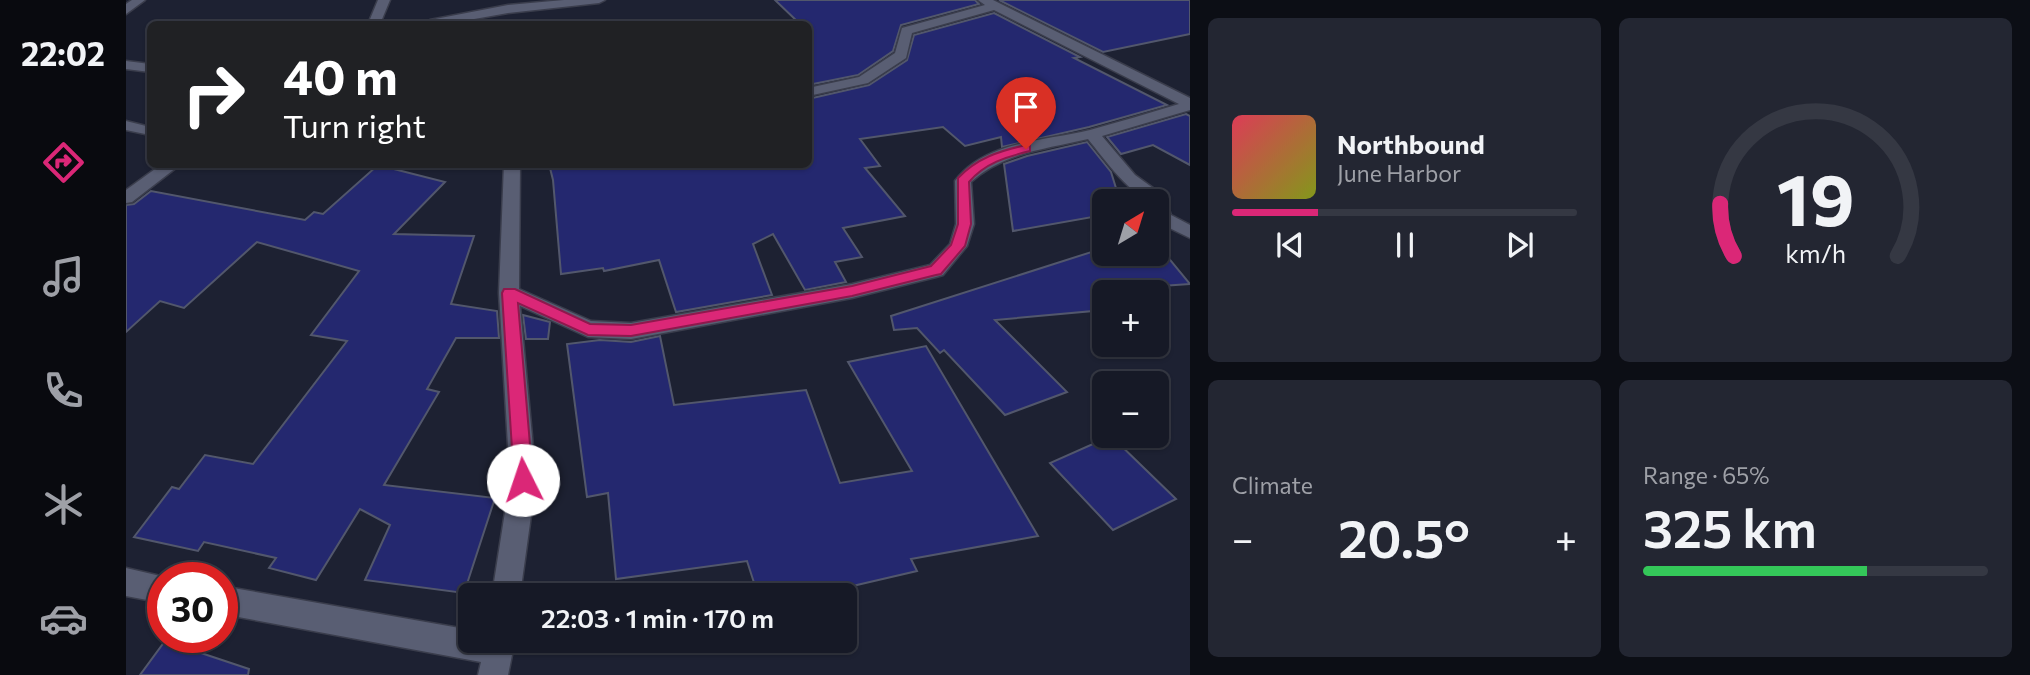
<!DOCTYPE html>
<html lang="en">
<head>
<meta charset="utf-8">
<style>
	body { margin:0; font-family:Commissioner,sans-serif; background:#232632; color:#f1f3f6; height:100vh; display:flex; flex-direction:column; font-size:26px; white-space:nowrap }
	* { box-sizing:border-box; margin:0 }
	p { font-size:23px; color:#9ea0a7 }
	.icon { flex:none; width:38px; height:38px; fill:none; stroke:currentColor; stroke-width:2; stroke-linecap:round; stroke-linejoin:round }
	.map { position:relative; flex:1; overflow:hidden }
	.drawer { display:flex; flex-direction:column; gap:18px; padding:18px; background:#0c0e15; width:840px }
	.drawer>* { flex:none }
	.guide { position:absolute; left:21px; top:21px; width:665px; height:147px; border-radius:10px; box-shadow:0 2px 5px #0004,0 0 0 2px #353843; background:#202124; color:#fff; overflow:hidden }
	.needle { width:46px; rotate:38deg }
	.fabs { position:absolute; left:966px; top:189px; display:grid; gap:14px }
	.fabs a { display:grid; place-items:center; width:77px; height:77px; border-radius:10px; background:#161926; box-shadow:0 2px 5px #0004,0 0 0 2px #353843; font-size:35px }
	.speed { position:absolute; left:21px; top:562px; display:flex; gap:14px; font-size:35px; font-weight:700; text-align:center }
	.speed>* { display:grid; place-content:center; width:91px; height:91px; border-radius:50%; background:#161926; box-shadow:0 2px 5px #0004,0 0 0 2px #353843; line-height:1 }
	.speed .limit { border:10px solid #d22; background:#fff; color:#111 }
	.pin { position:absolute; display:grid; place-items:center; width:60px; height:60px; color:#fff; margin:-72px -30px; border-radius:50% 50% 50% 0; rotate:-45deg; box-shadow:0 0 7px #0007 }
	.pin .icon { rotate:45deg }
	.me { position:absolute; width:77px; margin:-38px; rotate:356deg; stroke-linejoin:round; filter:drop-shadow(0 0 5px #0008) }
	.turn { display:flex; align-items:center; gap:24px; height:147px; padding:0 21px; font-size:32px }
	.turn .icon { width:91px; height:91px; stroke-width:2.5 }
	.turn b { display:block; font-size:49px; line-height:60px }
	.big { font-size:52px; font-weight:600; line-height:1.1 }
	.drawer .widget { flex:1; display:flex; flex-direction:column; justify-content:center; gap:10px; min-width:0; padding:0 24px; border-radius:10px; background:#232632 }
	.drawer .dial { align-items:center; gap:0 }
	.dial svg { height:182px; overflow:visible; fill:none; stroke:#353843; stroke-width:7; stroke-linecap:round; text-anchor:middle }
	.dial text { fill:#f1f3f6; stroke:none }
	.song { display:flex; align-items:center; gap:21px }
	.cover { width:84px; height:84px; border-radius:10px; background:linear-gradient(135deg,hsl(350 70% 55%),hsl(70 70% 35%)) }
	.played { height:7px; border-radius:4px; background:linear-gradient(90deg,#db2777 25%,#353843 25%) }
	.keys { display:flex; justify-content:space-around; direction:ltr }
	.heat { display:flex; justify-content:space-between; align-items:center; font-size:38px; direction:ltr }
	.charge { height:10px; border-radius:5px; background:linear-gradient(90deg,#34c759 65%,#353843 0) }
	.drawer .tiles { flex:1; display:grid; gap:18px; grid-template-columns:repeat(2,1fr) }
	.trip { position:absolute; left:332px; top:583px; width:399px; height:70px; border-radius:10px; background:#161926; box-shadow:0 2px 5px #0004,0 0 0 2px #353843; font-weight:600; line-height:70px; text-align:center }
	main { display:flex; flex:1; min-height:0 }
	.tab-bar { display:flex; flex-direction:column; width:126px; justify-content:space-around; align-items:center; background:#090a0f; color:#9ea0a7 }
	.tab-bar .icon { width:49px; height:49px }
	.tab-bar .active { color:#db2777 }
	.tab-bar b { font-size:32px; color:#f1f3f6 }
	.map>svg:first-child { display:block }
</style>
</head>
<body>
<main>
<nav class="tab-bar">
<b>22:02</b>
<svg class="icon active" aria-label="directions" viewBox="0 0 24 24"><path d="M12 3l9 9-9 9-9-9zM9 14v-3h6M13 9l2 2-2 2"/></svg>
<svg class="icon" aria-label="music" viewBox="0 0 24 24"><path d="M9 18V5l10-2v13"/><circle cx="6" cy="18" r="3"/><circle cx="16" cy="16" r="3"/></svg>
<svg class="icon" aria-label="phone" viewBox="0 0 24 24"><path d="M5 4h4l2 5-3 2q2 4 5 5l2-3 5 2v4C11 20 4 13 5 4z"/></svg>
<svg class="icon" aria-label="climate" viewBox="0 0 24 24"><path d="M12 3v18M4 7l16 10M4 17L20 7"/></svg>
<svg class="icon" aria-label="car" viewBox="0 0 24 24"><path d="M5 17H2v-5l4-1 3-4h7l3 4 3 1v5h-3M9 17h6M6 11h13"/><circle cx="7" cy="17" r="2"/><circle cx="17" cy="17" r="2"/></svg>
</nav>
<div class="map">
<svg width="1064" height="675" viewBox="0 0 1064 675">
	<rect width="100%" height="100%" fill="#1d2132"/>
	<!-- building -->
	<g fill="#24286f" stroke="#52576c" stroke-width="2">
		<path d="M649 0H849L853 4 775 25 767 51 732 75 682 85V24H674Z"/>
		<path d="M873 0H1064V34L977 52Z"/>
		<path d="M868 13 954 57 948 58 1041 105 963 127 876 147 875 137 839 146 817 127 734 139 754 166 739 168 779 216 717 228 736 257 709 262 720 282 679 290 647 234 627 244 646 295 550 312 533 260 478 271 477 268 435 274 427 180 423 164H682V99L743 85 781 60 788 35Z"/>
		<path d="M1060 114 1064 116V165L1027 145 995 154 981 137Z"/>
		<path d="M961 142 985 172 994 201H978V215L887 231 878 164 901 156Z"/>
		<path d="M252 165 319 182 268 234 348 236 325 304 371 311 373 338H330L301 389 313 392 258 485 369 498 338 593 239 580 264 525 234 509 190 580 143 568 150 558 78 542 72 551 8 537 46 487 53 489 79 455 127 464 221 341 185 335 233 271 131 242 58 308 34 301 0 332V205L8 204 25 191 179 220 188 212 197 214Z"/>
		<path d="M1031 244 1064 284 978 290V310L869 320 941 392 879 415 818 350 814 353 791 328 768 330 765 316 978 248V254H1031Z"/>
		<path d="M397 315 424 322 422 339H400Z"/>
		<path d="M534 336 548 405 680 390 714 483 786 471 722 362 800 346 912 536 785 559 791 571 688 595H632L621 561 490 579 482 493 461 497 441 344 474 340 505 342Z"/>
		<path d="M985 436 1050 499 987 530 924 463Z"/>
		<path d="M39 641 123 669 122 675H14Z"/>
	</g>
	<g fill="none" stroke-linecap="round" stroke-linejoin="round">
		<defs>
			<g id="minor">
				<path d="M6 0H19L0 14V4Z"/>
				<path d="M252 0H264L254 24H242Z"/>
				<path d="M438 0H479L473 3 382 13 320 24H298L304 20 382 5Z"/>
				<path d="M852 0H867L1064 98V110L976 136 1009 175 1038 196 1045 215 1064 225V238L1031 222V201C1007 201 977 157 962 139 921 149 878 152 845 182L848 224 841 246 817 275 810 277 726 298 505 339 462 337 394 306 410 480 394 595H366L384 480 373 293 378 164H394L393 289 465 321 505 323 726 284 804 265 824 244 830 224 829 181C859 141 919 141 964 130 993 122 1023 113 1053 104L868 10 786 33 780 58 742 83 682 96V88L733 77 769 53 776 28 859 5Z"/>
				<path d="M0 61 24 64V72L0 69Z"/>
				<path d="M0 121 24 127V135L0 130Z"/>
				<path d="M36 164H55L6 202 0 203V190Z"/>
				<path d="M0 568 43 578H37V603L0 596Z"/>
				<path d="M96 586 345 630V640H389L382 675H352L355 662 96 614Z"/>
			</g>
		</defs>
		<!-- minor casing -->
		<use href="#minor" stroke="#3a3d4c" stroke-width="3"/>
		<!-- minor -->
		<use href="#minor" fill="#595e73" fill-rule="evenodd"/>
	</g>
	<!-- route -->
	<path fill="#db2777" stroke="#8e194d" stroke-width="2" d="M900 145 904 146V151C880 157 859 163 843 182L845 224 839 246 815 274 810 275 726 296 505 336 462 335 392 303 407 480 404 486 397 489 391 486 388 480 376 293 378 289H389L464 324 505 325 726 286 805 266 825 245 832 224V178C851 158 873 151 900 145Z"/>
</svg>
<div class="fabs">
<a><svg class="needle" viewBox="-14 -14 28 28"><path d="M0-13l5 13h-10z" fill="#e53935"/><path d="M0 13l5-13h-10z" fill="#9ea0a7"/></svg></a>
<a>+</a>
<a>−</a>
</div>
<div class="speed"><div class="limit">30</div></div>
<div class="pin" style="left:900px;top:149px;background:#d93025"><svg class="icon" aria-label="arrive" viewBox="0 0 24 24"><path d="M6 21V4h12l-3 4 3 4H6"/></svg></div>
<svg class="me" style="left:397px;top:480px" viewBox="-20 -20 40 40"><circle r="19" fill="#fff"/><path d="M0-13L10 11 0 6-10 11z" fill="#db2777"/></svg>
<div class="trip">22:03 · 1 min · 170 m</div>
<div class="guide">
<div class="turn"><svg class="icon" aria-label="right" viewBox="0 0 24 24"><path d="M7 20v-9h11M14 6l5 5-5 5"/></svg><div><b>40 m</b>Turn right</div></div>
</div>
</div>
<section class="drawer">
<div class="tiles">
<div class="widget">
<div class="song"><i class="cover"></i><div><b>Northbound</b><p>June Harbor</p></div></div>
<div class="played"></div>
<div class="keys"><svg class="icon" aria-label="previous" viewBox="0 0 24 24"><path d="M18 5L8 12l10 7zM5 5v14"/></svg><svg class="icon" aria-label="pause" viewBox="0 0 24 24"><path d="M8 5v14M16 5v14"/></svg><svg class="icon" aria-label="next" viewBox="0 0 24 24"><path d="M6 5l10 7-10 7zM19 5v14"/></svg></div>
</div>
<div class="widget dial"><svg viewBox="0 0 100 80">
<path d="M14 69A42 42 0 1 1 86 69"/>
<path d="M14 69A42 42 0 0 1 8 46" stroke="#db2777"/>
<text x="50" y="56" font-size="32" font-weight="700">19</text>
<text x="50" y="72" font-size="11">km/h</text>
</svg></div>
<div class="widget"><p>Climate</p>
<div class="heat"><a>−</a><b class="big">20.5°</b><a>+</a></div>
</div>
<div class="widget"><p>Range · 65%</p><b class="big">325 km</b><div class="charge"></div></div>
</div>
</section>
</main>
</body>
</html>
